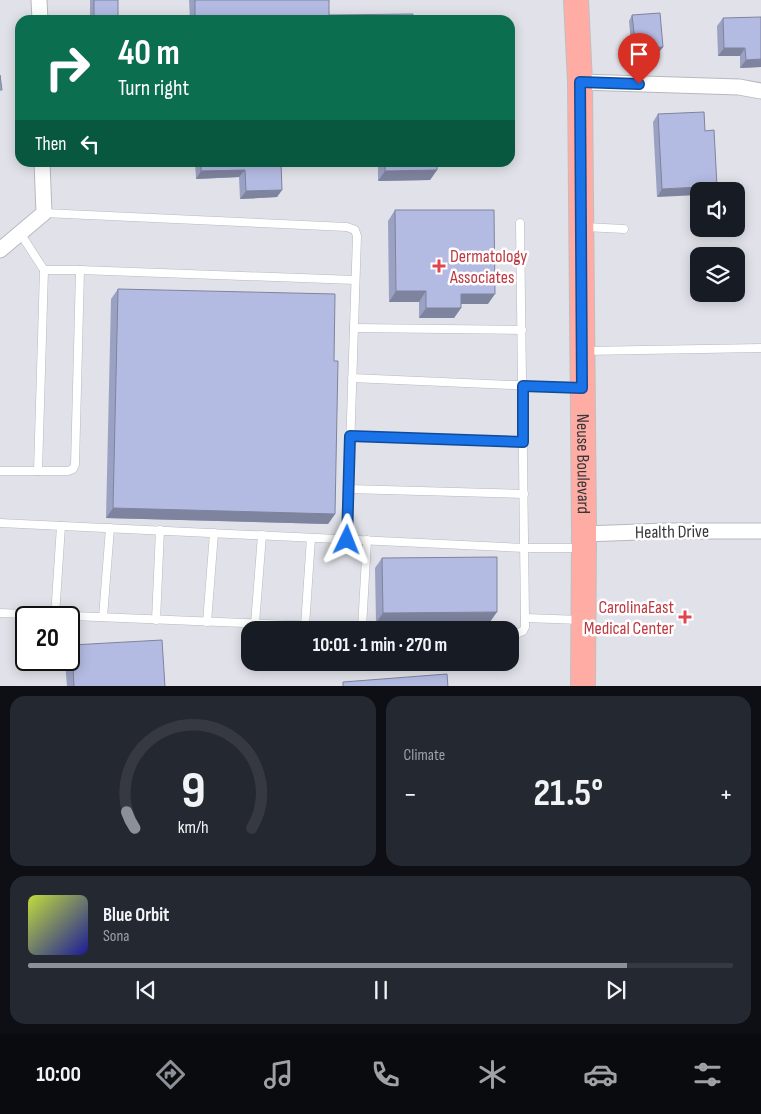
<!DOCTYPE html>
<html lang="en">
<head>
<meta charset="utf-8">
<style>
	body { margin:0; font-family:"Sofia Sans Condensed",sans-serif; background:#242831; color:#f1f3f6; height:100vh; display:flex; flex-direction:column; font-size:19px; white-space:nowrap }
	* { box-sizing:border-box; margin:0 }
	p { font-size:16px; color:#9ea1a6 }
	.icon { flex:none; width:28px; height:28px; fill:none; stroke:currentColor; stroke-width:2; stroke-linecap:round; stroke-linejoin:round }
	.map { position:relative; height:686px; overflow:hidden }
	.panel { display:flex; flex-direction:column; gap:10px; padding:10px; background:#0d0f14; flex:1 }
	.panel>* { flex:none }
	.guide { position:absolute; left:15px; top:15px; width:500px; height:152px; border-radius:15px; box-shadow:0 2px 12px #0003; background:#0b6e4f; color:#fff; overflow:hidden }
	.tools { position:absolute; left:690px; top:182px; display:grid; gap:10px }
	.tools a { display:grid; place-items:center; width:55px; height:55px; border-radius:10px; background:#171b24; box-shadow:0 2px 12px #0003; font-size:25px }
	.speed { position:absolute; left:15px; top:606px; display:flex; gap:10px; font-size:25px; font-weight:700; text-align:center }
	.speed>* { display:grid; place-content:center; width:65px; height:65px; border-radius:50%; background:#171b24; box-shadow:0 2px 12px #0003; line-height:1 }
	.speed .limit { border:2px solid #111; border-radius:8px; background:#fff; color:#111 }
	.pin { position:absolute; display:grid; place-items:center; width:42px; height:42px; color:#fff; margin:-51px -21px; border-radius:50% 50% 50% 0; rotate:-45deg; box-shadow:0 0 5px #0007 }
	.pin .icon { rotate:45deg }
	.me { position:absolute; width:55px; margin:-28px; rotate:2deg; stroke-linejoin:round; filter:drop-shadow(0 0 4px #0008) }
	.turn { display:flex; align-items:center; gap:18px; height:105px; padding:0 20px; font-size:22px }
	.turn .icon { width:65px; height:65px; stroke-width:2.5 }
	.turn b { display:block; font-size:35px; line-height:42px }
	.then { display:flex; align-items:center; height:48px; padding:0 20px; background:#0003; gap:10px; font-size:19px }
	.big { font-size:38px; font-weight:700; line-height:1.1 }
	.panel .card { flex:1; display:flex; flex-direction:column; justify-content:center; gap:8px; min-width:0; padding:0 18px; border-radius:15px; background:#242831 }
	.panel .dial { align-items:center; gap:0 }
	.dial svg { height:130px; overflow:visible; fill:none; stroke:#363941; stroke-width:7; stroke-linecap:round; text-anchor:middle }
	.dial text { fill:#f1f3f6; stroke:none }
	.song { display:flex; align-items:center; gap:15px }
	.cover { width:60px; height:60px; border-radius:8px; background:linear-gradient(135deg,hsl(70 70% 55%),hsl(240 70% 35%)) }
	.played { height:5px; border-radius:2px; background:linear-gradient(90deg,#8c9099 85%,#363941 85%) }
	.keys { display:flex; justify-content:space-around; direction:ltr }
	.heat { display:flex; justify-content:space-between; align-items:center; font-size:28px; direction:ltr }
	.panel .tiles { flex:1; display:grid; gap:10px; grid-template-columns:1fr 1fr }
	.card:last-child { grid-column:span 2 }
	.trip { position:absolute; left:241px; top:621px; width:278px; height:50px; border-radius:15px; background:#171b24; box-shadow:0 2px 12px #0003; font-weight:700; line-height:50px; text-align:center }
	.menu { display:flex; height:80px; justify-content:space-around; align-items:center; background:#090b0e; color:#9ea1a6 }
	.menu .icon { width:35px; height:35px }
	.menu .active { color:#8c9099 }
	.menu b { font-size:22px; color:#f1f3f6 }
	.map>svg:first-child { display:block }
</style>
</head>
<body>
<div class="map">
<svg width="761" height="687" viewBox="0 0 761 687">
	<rect width="100%" height="100%" fill="#e1e2e9"/>
	<g fill="none" stroke-linecap="round" stroke-linejoin="round">
		<defs>
			<g id="service">
				<path d="M44 213 347 227 355 230 357 236 347 540"/>
				<path d="M585 227 624 229"/>
				<path d="M20 233 44 270H80"/>
				<path d="M354 328 522 330"/>
				<path d="M584 351 761 348"/>
				<path d="M352 378 580 388"/>
				<path d="M350 436 523 442"/>
				<path d="M0 471H68L73 469 75 465 80 270 355 280"/>
				<path d="M38 471 44 270"/>
				<path d="M348 489 524 494"/>
				<path d="M0 523 524 548H582"/>
				<path d="M0 613 416 630"/>
				<path d="M55 616 61 526"/>
				<path d="M103 617 110 528"/>
				<path d="M525 618 581 620"/>
				<path d="M156 620 160 530"/>
				<path d="M207 622 214 533"/>
				<path d="M255 624 262 535"/>
				<path d="M305 626 311 538"/>
				<path d="M362 628 367 540"/>
				<path d="M510 634H516L523 631 525 627V618L520 223"/>
			</g>
			<g id="minor">
				<path d="M39 0 40 20"/>
				<path d="M580 82 739 87 761 91"/>
				<path d="M0 250 44 213 42 162"/>
				<path d="M584 534 666 531H761"/>
			</g>
			<g id="primary">
				<path id="s1" d="M576 0 580 82 584 534 583 687"/>
			</g>
		</defs>
		<!-- service casing -->
		<use href="#service" stroke="#b7b8be" stroke-width="9"/>
		<!-- minor casing -->
		<use href="#minor" stroke="#b7b8be" stroke-width="17"/>
		<!-- primary casing -->
		<use href="#primary" stroke="#bfbfc0" stroke-width="26"/>
		<!-- service -->
		<use href="#service" stroke="#fff" stroke-width="8"/>
		<!-- minor -->
		<use href="#minor" stroke="#fff" stroke-width="15"/>
		<!-- primary -->
		<use href="#primary" stroke="#ffaca4" stroke-width="24"/>
	</g>
	<!-- wall -->
	<g fill="#9ba1c2">
		<rect x="90" y="0" width="28" height="20"/>
		<path d="M189 0H329V15L413 20H190Z"/>
		<path d="M632 15 663 47 659 52 632 55 629 21Z"/>
		<path d="M723 18 761 67 740 68V56H718L717 26Z"/>
		<path d="M658 114 705 131 657 197 653 122Z"/>
		<path d="M195 162H281L282 190 277 197 240 199 239 177 196 179Z"/>
		<path d="M378 162H438L437 163V170L430 180 378 181Z"/>
		<path d="M395 210 488 304H461V308L454 318H419V302H389L388 221Z"/>
		<path d="M118 289 334 361 335 514 328 524 106 518 111 299Z"/>
		<path d="M382 558 490 622 376 623 375 568Z"/>
		<path d="M72 645 165 687H67L65 660H69V649Z"/>
	</g>
	<!-- shaded-wall -->
	<g fill="#7e839e">
		<path d="M663 47 659 52 632 55 636 49Z"/>
		<path d="M724 48H745L740 56H718Z"/>
		<path d="M761 59V67L740 68 746 60Z"/>
		<path d="M100 162H130L129 164 98 166Z"/>
		<path d="M245 170 239 177 196 179 201 171Z"/>
		<path d="M437 170 430 180 378 181 385 171Z"/>
		<path d="M717 186 714 191H699V195L657 197 662 189Z"/>
		<path d="M282 190 277 197 240 199 246 191Z"/>
		<path d="M396 291H426L419 302H389Z"/>
		<path d="M461 294H495L488 304H454Z"/>
		<path d="M426 308H461L454 318H419Z"/>
		<path d="M113 508 335 514 328 524 106 518Z"/>
		<path d="M497 612 490 622 376 623 383 613Z"/>
	</g>
	<!-- building -->
	<g fill="#b4bbe2" stroke="#7e839e">
		<rect x="94" y="0" width="24" height="20"/>
		<path d="M195 0H329V15L413 14V20H195Z"/>
		<path d="M660 13 663 47 636 49 632 15Z"/>
		<path d="M761 17V59L746 60 745 48H724L723 18Z"/>
		<path d="M0 75 2 90H0Z"/>
		<path d="M704 112 705 131 714 130 717 186 662 189 658 114Z"/>
		<path d="M201 162H281L282 190 246 191 245 170 201 171Z"/>
		<path d="M385 162H437V170L385 171Z"/>
		<path d="M395 210H494L495 294H461V308H426V291H396Z"/>
		<path d="M118 289 335 294 334 361H338L335 514 113 508Z"/>
		<path d="M497 557V612L383 613 382 558Z"/>
		<path d="M162 640 165 687H74L72 645Z"/>
		<path d="M447 674 448 687H343V682Z"/>
	</g>
	<g fill="none" stroke-linecap="round" stroke-linejoin="round">
		<defs>
			<path id="route" d="M347 540 350 436 523 442V386L582 388 580 82 639 84"/>
		</defs>
		<!-- route casing -->
		<use href="#route" stroke="#114b97" stroke-width="12"/>
		<!-- route -->
		<use href="#route" stroke="#1a73e8" stroke-width="9"/>
	</g>
	<!-- markers -->
	<g fill="#e0444e" stroke="#fff" stroke-width="2">
		<path d="M436.5 258.5h5v5h5v5h-5v5h-5v-5h-5v-5h5z"/>
		<path d="M682.5 609.5h5v5h5v5h-5v5h-5v-5h-5v-5h5z"/>
	</g>
	<g text-anchor="middle" dominant-baseline="central" stroke-width="5" stroke-linejoin="round" paint-order="stroke">
		<!-- health labels -->
		<g font-size="18" fill="#be3a42" stroke="#fff" text-anchor="start">
			<text x="450" y="256">Dermatology<tspan x="450" dy="21">Associates</tspan></text>
			<text x="674" y="607" text-anchor="end">CarolinaEast<tspan x="674" dy="21">Medical Center</tspan></text>
		</g>
		<!-- street labels -->
		<g font-size="18" fill="#37373a" stroke="#fff">
			<text stroke="none"><textPath href="#s1" startOffset="464">Neuse Boulevard</textPath></text>
			<text transform="translate(672 532) rotate(-1)">Health Drive</text>
		</g>
	</g>
</svg>
<div class="tools">
<a><svg class="icon" aria-label="sound" viewBox="0 0 24 24"><path d="M4 9h4l5-4v14l-5-4H4zM17 9q2 3 0 6"/></svg></a>
<a><svg class="icon" aria-label="layers" viewBox="0 0 24 24"><path d="M12 4l9 5-9 5-9-5zM3 14l9 5 9-5"/></svg></a>
</div>
<div class="speed"><div class="limit">20</div></div>
<div class="pin" style="left:639px;top:84px;background:#d93025"><svg class="icon" aria-label="arrive" viewBox="0 0 24 24"><path d="M6 21V4h12l-3 4 3 4H6"/></svg></div>
<svg class="me" style="left:347px;top:540px" viewBox="-20 -20 40 40"><path d="M0-17L14 15 0 8-14 15z" fill="#1a73e8" stroke="#fff" stroke-width="4"/></svg>
<div class="trip">10:01 · 1 min · 270 m</div>
<div class="guide">
<div class="turn"><svg class="icon" aria-label="right" viewBox="0 0 24 24"><path d="M7 20v-9h11M14 6l5 5-5 5"/></svg><div><b>40 m</b>Turn right</div></div>
<div class="then">Then<svg class="icon" aria-label="left" viewBox="0 0 24 24"><path d="M17 20v-9H6M10 6l-5 5 5 5"/></svg></div>
</div>
</div>
<section class="panel">
<div class="tiles">
<div class="card dial"><svg viewBox="0 0 100 80">
<path d="M14 69A42 42 0 1 1 86 69"/>
<path d="M14 69A42 42 0 0 1 9 59" stroke="#8c9099"/>
<text x="50" y="56" font-size="32" font-weight="700">9</text>
<text x="50" y="72" font-size="11">km/h</text>
</svg></div>
<div class="card"><p>Climate</p>
<div class="heat"><a>−</a><b class="big">21.5°</b><a>+</a></div>
</div>
<div class="card">
<div class="song"><i class="cover"></i><div><b>Blue Orbit</b><p>Sona</p></div></div>
<div class="played"></div>
<div class="keys"><svg class="icon" aria-label="previous" viewBox="0 0 24 24"><path d="M18 5L8 12l10 7zM5 5v14"/></svg><svg class="icon" aria-label="pause" viewBox="0 0 24 24"><path d="M8 5v14M16 5v14"/></svg><svg class="icon" aria-label="next" viewBox="0 0 24 24"><path d="M6 5l10 7-10 7zM19 5v14"/></svg></div>
</div>
</div>
</section>
<nav class="menu">
<b>10:00</b>
<svg class="icon active" aria-label="directions" viewBox="0 0 24 24"><path d="M12 3l9 9-9 9-9-9zM9 14v-3h6M13 9l2 2-2 2"/></svg>
<svg class="icon" aria-label="music" viewBox="0 0 24 24"><path d="M9 18V5l10-2v13"/><circle cx="6" cy="18" r="3"/><circle cx="16" cy="16" r="3"/></svg>
<svg class="icon" aria-label="phone" viewBox="0 0 24 24"><path d="M5 4h4l2 5-3 2q2 4 5 5l2-3 5 2v4C11 20 4 13 5 4z"/></svg>
<svg class="icon" aria-label="climate" viewBox="0 0 24 24"><path d="M12 3v18M4 7l16 10M4 17L20 7"/></svg>
<svg class="icon" aria-label="car" viewBox="0 0 24 24"><path d="M5 17H2v-5l4-1 3-4h7l3 4 3 1v5h-3M9 17h6M6 11h13"/><circle cx="7" cy="17" r="2"/><circle cx="17" cy="17" r="2"/></svg>
<svg class="icon" aria-label="filters" viewBox="0 0 24 24"><path d="M4 7h16M4 17h16"/><circle cx="9" cy="7" r="2"/><circle cx="15" cy="17" r="2"/></svg>
</nav>
</body>
</html>
